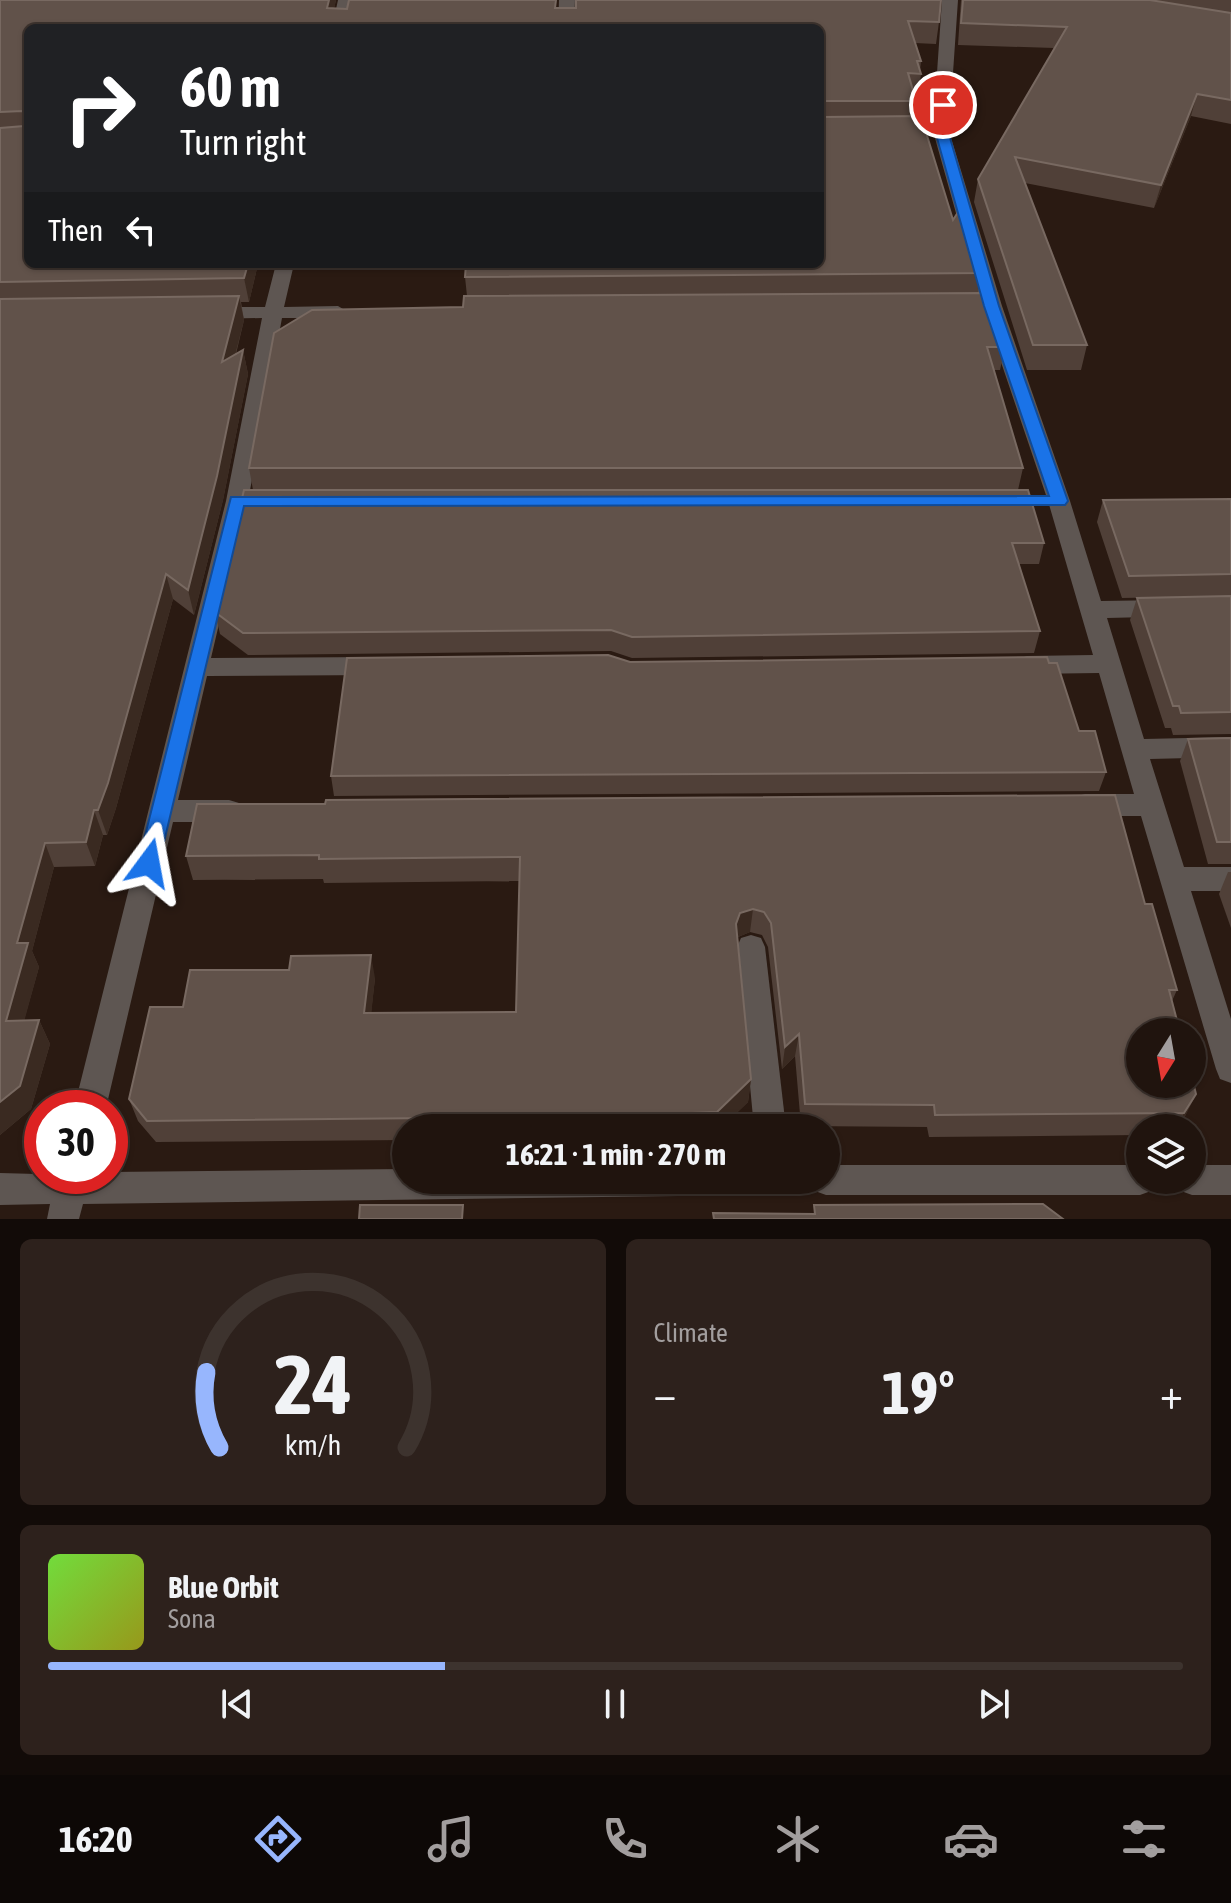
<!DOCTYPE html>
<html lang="en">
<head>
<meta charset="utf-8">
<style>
	body { margin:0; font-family:"Asap Condensed",sans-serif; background:#2d211c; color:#f1f3f6; height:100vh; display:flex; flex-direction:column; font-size:30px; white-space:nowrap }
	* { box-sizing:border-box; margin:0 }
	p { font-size:26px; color:#a29e9e }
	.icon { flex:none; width:44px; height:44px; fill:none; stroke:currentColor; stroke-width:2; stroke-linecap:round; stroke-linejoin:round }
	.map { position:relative; height:1219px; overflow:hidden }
	.sheet { display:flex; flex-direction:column; gap:20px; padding:20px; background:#120b08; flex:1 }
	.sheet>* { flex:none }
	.guide { position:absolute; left:24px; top:24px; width:800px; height:244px; border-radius:12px; box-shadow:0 2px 6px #0004,0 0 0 2px #3d332e; background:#202124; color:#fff; overflow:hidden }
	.needle { width:52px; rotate:191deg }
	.buttons { position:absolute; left:1126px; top:1018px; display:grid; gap:16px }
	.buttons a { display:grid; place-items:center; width:80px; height:80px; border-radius:50%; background:#20140e; box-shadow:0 2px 6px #0004,0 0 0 2px #3d332e; font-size:40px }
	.speed { position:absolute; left:24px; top:1090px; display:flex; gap:16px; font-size:40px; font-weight:700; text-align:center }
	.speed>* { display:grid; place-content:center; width:104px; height:104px; border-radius:50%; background:#20140e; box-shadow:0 2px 6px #0004,0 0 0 2px #3d332e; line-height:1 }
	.speed .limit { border:12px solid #d22; background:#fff; color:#111 }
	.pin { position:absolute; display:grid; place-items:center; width:68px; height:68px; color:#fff; margin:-34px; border:4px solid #fff; border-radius:50%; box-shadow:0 2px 8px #0007 }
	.me { position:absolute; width:88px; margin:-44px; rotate:13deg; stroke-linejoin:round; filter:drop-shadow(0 0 6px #0008) }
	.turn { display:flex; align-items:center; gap:28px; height:168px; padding:0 24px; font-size:36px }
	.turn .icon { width:104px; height:104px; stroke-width:2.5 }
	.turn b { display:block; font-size:56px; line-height:68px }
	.then { display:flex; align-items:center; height:76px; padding:0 24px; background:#0003; gap:16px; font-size:30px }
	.big { font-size:60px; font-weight:700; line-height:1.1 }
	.sheet .card { flex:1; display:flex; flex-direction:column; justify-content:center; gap:12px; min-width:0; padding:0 28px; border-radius:12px; background:#2d211c }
	.sheet .dial { align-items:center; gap:0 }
	.dial svg { height:208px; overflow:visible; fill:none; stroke:#3d332e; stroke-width:7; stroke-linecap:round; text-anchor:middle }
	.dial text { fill:#f1f3f6; stroke:none }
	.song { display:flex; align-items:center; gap:24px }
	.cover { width:96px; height:96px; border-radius:12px; background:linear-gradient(135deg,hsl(100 70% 55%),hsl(60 70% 35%)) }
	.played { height:8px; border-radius:4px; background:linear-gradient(90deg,#97b6fd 35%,#3d332e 35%) }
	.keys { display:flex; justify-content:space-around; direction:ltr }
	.heat { display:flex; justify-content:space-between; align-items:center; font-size:44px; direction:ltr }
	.sheet .tiles { flex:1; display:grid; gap:20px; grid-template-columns:1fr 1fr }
	.card:last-child { grid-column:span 2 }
	.trip { position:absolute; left:392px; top:1114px; width:448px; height:80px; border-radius:40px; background:#20140e; box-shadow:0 2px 6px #0004,0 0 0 2px #3d332e; font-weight:700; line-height:80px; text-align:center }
	.tab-bar { display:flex; height:128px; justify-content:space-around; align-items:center; background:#0d0806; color:#a29e9e }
	.tab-bar .icon { width:56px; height:56px }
	.tab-bar .on { color:#97b6fd }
	.tab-bar b { font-size:36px; color:#f1f3f6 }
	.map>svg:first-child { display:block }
</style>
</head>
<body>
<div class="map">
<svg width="1231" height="1219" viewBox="0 0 1231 1219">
	<rect width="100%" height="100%" fill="#2a1a12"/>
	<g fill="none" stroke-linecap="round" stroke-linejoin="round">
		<!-- minor -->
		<g fill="#5e5652" fill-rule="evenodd">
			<path d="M338 0H354L348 28H332Z"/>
			<path d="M559 0H575L574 28H558Z"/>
			<path d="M942 0H958L949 131 1002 306 1070 501 1101 601 1231 599V615L1107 618 1144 739 1231 737V757L1150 759 1184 867H1231V891H1191L1231 1019V1083L1220 1079 1216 1069 1141 816H1085L1075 813 1072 805 1075 797 1085 794H1134L1099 673 1027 674 1018 671 1015 665 1018 659 1027 656 1093 655 1048 501 982 306 933 131Z"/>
			<path d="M276 264H294L284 307 338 306 348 312 338 318H282L248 501 211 658 379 657 388 660 391 666 388 672 379 675 207 676 178 800H229L239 803 242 811 239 819 229 822H173L106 1108H74L226 501 262 318 210 319 200 313 210 307H265Z"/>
			<path d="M751 935 761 938 765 947 786 1128H754L737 947 741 938Z"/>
			<path d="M826 1165H1140V1180H1156L1151 1191 1140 1195H826L815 1191 810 1180H826Z"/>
			<path d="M1192 1165H1231V1195H1192L1181 1191 1176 1180H1192Z"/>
			<path d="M406 1169V1180H770L765 1191 754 1195 83 1204 79 1219H47L50 1204 0 1205V1173L110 1176V1172Z"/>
		</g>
	</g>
	<!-- wall -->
	<g fill="#504038">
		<path d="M0 0H336L334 8H557L939 22 936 44 915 43 921 61 920 70 921 74 918 96H915L916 101 914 116 953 220 981 273 978 293 1005 347 1000 370H993L1023 468 1018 490 1044 543 1039 564H1019L1040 631 1034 653 632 658 611 651 248 655 220 634 215 612 253 490 249 468 463 307 467 296 465 277 820 28 28 264H258L249 302H241L244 320 236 354 243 350 248 374 223 500 194 615 173 599 116 808 107 835H103L95 866 54 867 32 951 39 967 24 1020H39L50 1044 31 1109 0 1135Z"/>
		<path d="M961 0H1231V124L1191 116 1154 208 1025 183 1087 345 1081 370H1027L974 202 978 179 1054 48 958 45Z"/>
		<path d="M1231 499V596L1122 598 1097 522 1103 500Z"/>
		<path d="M1231 596V734L1173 735 1171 728H1165L1130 620 1137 598Z"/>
		<path d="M630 662 1049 663 1079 731 1106 772 1099 791 334 796 331 776Z"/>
		<path d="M1231 738V864H1208L1180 761 1188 739Z"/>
		<path d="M197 804 1145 904 1177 990 1172 1001 1196 1094 1185 1116 1177 1128H1140V1135L929 1137 927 1127 801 1126 795 1056 782 1069 768 947 762 935 750 932 738 937V939L751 1079 748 1102 721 1128H406V1140L156 1142 138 1121 129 1099 183 1007 375 978 371 1013 516 1012 520 881 324 883 323 879 193 880 186 856Z"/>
		<path d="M1228 872H1231V928L1219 894Z"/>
	</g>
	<!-- shaded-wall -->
	<g fill="#3a2a21">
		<path d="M329 0H336L330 28 327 8Z"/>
		<path d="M1197 94 1191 116 1154 208 1161 185Z"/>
		<path d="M248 264H258L249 302 244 278Z"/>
		<path d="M239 296 244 320 227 387 222 362Z"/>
		<path d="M243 350 248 374 223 500 194 615 188 590Z"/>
		<path d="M166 574 173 599 116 808 107 835 98 810Z"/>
		<path d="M94 810 103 835 95 866 86 842Z"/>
		<path d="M45 843 54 867 32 951 39 967 18 1044 6 1021 17 943Z"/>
		<path d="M753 909 750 932 738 937 734 947 736 924 740 913Z"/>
		<path d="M371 955 375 978 369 1035 364 1013Z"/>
		<path d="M39 1020 50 1044 31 1109 0 1135V1102Z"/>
		<path d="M799 1034 795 1056 782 1069 785 1047Z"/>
		<path d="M751 1079 748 1102 721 1128H716L717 1112Z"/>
		<path d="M1196 1094 1185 1116 1176 1128 1184 1113Z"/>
	</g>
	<!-- building -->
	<g fill="#61524a" stroke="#786961" stroke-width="2">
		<path d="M0 0H329L327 8 347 9 349 0H556L555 8H576V0H941L939 22 908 21 921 61H917L921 74 908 73 916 101H822L820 111V28H28V264H248L244 278 0 282V128L24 126 25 114 22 111 0 112Z"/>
		<path d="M963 0H1150L1231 13V100L1197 94 1161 185 1015 157 1087 345H1033L978 179 1067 27 961 23Z"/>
		<path d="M820 115 822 117 921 116 953 220 962 206 981 273 465 277 466 264H820Z"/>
		<path d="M986 293 1005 347H987L1023 468H249L274 333 312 310 463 307 464 296Z"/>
		<path d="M239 296 222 362 243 350 217 476 188 590 166 574 108 783 98 810H94L86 842 45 843 17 943H28L6 1021 39 1020 20 1086 0 1102V299Z"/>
		<path d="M244 490H1028L1044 543H1012L1040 631 632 637 611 630 243 633 215 612Z"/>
		<path d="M1231 499V574L1129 576 1103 500Z"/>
		<path d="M1231 596V712L1181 713 1179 706H1173L1137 598Z"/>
		<path d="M608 655 630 662 1047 657 1049 663H1057L1079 731H1095L1106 772 331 776 347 658Z"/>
		<path d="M1231 738V842H1217L1188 739Z"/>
		<path d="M1115 795 1145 904H1152L1177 990H1169L1180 1032H1140V1084H1192V1078L1196 1094 1184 1113 935 1115 934 1105 805 1104 799 1034 785 1047 771 923 764 912 753 909 740 913 736 924 751 1079 717 1112 616 1116 147 1121 129 1099 150 1007H183L190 970H289L291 956 371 955 364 1013 516 1012 520 857 319 859V855L186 856 197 804H325L326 800Z"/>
		<path d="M1043 1204 1063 1219H714L713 1213 815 1214 814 1205Z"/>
		<path d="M360 1205H463L462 1219H359Z"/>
	</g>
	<!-- route -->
	<path fill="#1a73e8" stroke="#114b97" stroke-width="2" d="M943 101 949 105 948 131 999 306 1068 501 1065 505 244 506 159 863 156 869 149 872 141 869 138 863 231 497 1049 496 984 306 935 131 937 105Z"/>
</svg>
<div class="buttons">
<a><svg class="needle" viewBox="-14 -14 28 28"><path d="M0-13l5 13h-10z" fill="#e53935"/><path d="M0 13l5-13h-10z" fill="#a29e9e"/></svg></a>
<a><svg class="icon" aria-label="layers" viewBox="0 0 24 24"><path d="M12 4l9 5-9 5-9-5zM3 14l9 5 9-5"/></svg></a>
</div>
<div class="speed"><div class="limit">30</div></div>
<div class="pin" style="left:943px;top:105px;background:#d93025"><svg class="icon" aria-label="arrive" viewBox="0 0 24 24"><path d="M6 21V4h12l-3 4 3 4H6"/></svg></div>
<svg class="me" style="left:149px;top:863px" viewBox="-20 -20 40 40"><path d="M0-17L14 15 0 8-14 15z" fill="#1a73e8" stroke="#fff" stroke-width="4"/></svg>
<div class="trip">16:21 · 1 min · 270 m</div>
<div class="guide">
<div class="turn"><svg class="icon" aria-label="right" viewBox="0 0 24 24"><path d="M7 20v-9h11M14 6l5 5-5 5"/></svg><div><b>60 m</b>Turn right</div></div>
<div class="then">Then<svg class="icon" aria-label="left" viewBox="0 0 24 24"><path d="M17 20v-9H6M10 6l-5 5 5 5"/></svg></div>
</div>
</div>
<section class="sheet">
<div class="tiles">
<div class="card dial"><svg viewBox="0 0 100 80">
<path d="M14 69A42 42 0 1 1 86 69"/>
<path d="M14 69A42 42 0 0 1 9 40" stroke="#97b6fd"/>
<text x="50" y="56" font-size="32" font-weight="700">24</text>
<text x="50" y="72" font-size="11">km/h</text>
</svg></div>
<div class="card"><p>Climate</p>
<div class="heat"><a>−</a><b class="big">19°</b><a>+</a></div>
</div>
<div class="card">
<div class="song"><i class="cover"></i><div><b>Blue Orbit</b><p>Sona</p></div></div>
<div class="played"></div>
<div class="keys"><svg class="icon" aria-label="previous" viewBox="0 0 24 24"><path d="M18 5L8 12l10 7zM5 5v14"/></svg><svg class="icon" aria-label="pause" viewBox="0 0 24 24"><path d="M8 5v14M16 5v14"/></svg><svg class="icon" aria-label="next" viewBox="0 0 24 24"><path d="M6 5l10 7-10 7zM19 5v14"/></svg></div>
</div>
</div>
</section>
<nav class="tab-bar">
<b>16:20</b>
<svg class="icon on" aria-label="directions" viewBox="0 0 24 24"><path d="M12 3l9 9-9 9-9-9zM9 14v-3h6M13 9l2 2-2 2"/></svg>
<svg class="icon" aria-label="music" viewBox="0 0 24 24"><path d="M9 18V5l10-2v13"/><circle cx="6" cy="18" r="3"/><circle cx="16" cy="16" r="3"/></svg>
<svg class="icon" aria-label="phone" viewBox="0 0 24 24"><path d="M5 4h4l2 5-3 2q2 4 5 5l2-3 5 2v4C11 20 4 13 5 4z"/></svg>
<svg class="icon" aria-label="climate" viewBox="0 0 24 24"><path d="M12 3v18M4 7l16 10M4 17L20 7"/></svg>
<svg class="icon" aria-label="car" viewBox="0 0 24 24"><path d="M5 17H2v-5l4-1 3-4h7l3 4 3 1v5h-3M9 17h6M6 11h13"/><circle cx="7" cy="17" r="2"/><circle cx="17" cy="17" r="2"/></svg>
<svg class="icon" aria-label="filters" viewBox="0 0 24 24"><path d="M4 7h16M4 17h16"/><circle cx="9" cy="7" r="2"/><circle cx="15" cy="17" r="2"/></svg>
</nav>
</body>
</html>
